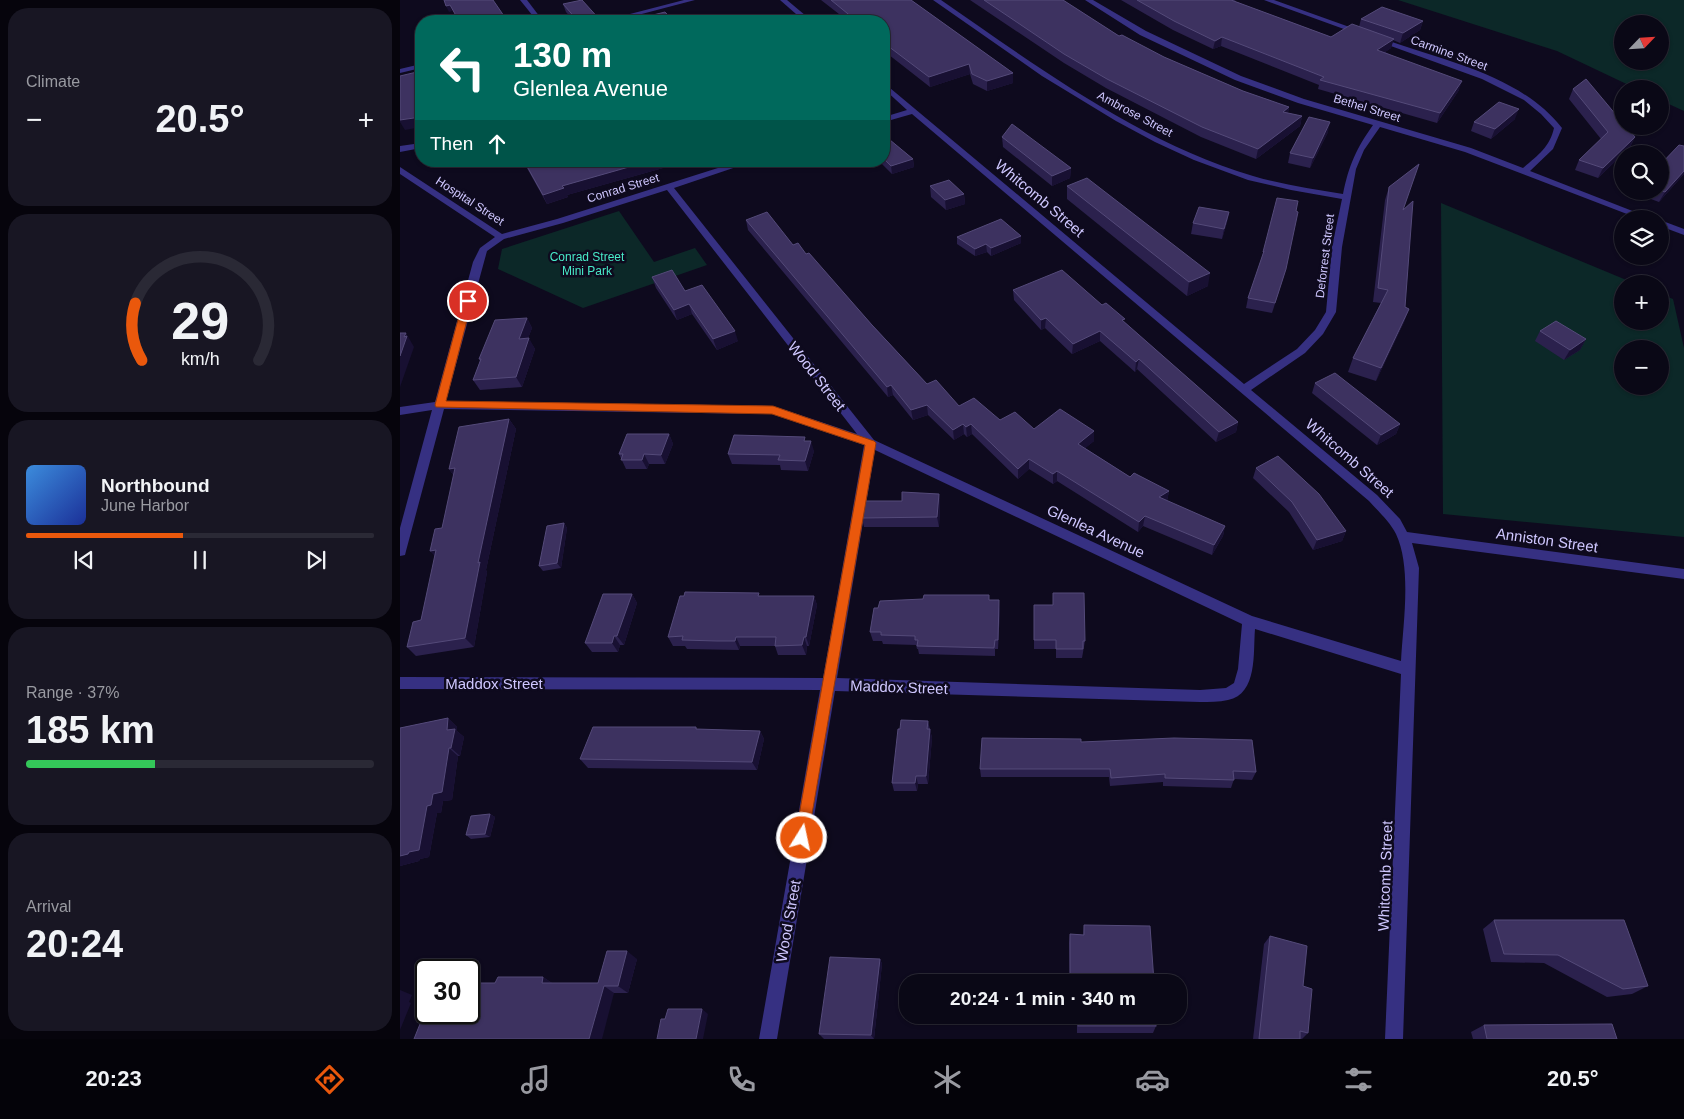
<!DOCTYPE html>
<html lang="en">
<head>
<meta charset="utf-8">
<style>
	body { margin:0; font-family:Helvetica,sans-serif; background:#181623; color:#f1f3f6; height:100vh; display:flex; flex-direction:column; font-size:19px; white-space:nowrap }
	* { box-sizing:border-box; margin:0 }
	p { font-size:16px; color:#999aa1 }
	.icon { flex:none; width:28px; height:28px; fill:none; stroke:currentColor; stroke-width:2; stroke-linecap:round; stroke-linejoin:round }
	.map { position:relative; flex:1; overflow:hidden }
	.sheet { display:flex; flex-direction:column; gap:8px; padding:8px; background:#06040c; width:400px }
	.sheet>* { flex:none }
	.hud { position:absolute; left:15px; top:15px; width:475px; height:152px; border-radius:20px; box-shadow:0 1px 4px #0004,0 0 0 1px #2a2935; background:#00695c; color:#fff; overflow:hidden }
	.needle { width:32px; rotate:65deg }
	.fabs { position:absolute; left:1214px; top:15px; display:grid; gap:10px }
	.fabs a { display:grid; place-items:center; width:55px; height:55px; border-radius:50%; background:#0a0816; box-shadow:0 1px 4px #0004,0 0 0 1px #2a2935; font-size:25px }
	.speed { position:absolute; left:15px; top:959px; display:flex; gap:10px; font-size:25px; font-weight:700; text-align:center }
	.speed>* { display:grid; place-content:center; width:65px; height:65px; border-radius:50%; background:#0a0816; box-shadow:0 1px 4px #0004,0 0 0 1px #2a2935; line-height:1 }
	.speed .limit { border:2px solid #111; border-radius:8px; background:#fff; color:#111 }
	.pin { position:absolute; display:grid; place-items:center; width:42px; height:42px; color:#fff; margin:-21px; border:2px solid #fff; border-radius:50%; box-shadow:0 1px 5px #0007 }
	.me { position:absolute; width:55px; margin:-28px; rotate:10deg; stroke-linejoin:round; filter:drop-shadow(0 0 4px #0008) }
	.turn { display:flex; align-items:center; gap:18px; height:105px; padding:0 15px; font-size:22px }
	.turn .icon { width:65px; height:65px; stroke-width:2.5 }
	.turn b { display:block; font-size:35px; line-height:42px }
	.then { display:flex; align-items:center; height:48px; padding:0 15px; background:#0003; gap:10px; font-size:19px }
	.big { font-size:38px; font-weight:700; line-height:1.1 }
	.sheet .card { flex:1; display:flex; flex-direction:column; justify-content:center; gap:8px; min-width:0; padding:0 18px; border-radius:20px; background:#181623 }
	.sheet .dial { align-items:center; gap:0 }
	.dial svg { height:130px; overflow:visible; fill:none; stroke:#2a2935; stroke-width:7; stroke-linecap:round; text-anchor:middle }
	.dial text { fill:#f1f3f6; stroke:none }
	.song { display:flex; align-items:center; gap:15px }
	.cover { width:60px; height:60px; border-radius:8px; background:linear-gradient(135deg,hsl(210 70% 55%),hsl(230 70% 35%)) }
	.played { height:5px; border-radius:2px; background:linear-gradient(90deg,#ea580c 45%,#2a2935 45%) }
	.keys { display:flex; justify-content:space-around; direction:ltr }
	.heat { display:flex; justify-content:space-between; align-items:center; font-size:28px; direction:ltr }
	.charge { height:8px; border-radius:4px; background:linear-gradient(90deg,#34c759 37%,#2a2935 0) }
	.trip { position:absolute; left:499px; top:974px; width:288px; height:50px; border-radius:20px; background:#0a0816; box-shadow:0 1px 4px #0004,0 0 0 1px #2a2935; font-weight:700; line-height:50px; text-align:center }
	.tabs { display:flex; height:80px; justify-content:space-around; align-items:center; background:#040309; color:#999aa1 }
	.tabs .icon { width:35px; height:35px }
	.tabs .selected { color:#ea580c }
	.tabs b { font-size:22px; color:#f1f3f6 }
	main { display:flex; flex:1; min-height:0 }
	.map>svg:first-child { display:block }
</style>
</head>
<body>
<main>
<section class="sheet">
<div class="card"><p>Climate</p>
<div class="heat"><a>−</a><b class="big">20.5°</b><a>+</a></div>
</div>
<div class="card dial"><svg viewBox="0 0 100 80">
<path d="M14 69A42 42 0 1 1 86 69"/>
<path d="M14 69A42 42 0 0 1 10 34" stroke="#ea580c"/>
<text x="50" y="56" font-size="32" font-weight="700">29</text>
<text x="50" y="72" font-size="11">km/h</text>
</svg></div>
<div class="card">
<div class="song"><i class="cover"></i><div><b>Northbound</b><p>June Harbor</p></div></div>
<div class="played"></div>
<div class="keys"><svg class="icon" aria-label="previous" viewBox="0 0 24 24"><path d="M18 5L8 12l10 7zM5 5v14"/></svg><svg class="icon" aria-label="pause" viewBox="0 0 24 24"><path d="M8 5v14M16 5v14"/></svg><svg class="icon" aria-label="next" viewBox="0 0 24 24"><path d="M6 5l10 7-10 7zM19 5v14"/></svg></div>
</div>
<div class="card"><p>Range · 37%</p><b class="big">185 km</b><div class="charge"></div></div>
<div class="card"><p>Arrival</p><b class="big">20:24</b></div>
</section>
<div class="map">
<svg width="1284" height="1039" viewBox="0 0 1284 1039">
	<rect width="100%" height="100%" fill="#0e0a1e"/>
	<!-- green -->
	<g fill="#0c2828" fill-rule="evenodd">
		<path d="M998 0H1284V111L1260 100V89H1237L1157 51ZM1222 24H1260V61H1222Z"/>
		<path d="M1041 203 1236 284H1222V321H1260V294L1273 299 1284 348V537L1043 514ZM1222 349H1260V386H1222Z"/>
		<path d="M219 211 254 262 295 248 307 265 183 308 98 269 102 249Z"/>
	</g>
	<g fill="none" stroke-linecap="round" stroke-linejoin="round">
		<!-- minor -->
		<g fill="#363082" fill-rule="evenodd">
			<path d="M120 0H127L143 21H137Z"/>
			<path d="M284 0H295L215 21H203Z"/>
			<path d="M380 0H387L412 21H404Z"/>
			<path d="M533 0H541C638 67 739 142 853 176 883 185 913 189 943 194 949 165 956 149 973 125L898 103 835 80 740 35 685 0H693L746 31 841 76 904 99 1071 148 1123 168C1137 156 1150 147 1154 128L1141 114 1124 100 1082 79 864 0H874C913 14 952 28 992 42 1050 62 1122 77 1162 128L1153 149 1130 171 1253 219H1240L1065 152 980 127 964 150 956 169 942 247 936 312 923 334 905 353 851 390 977 495 1000 519 1007 532 1284 569V579L1012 543 1019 568 1003 1039H985L1001 674 855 629C853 652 858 694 828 700 819 702 809 702 800 702L435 691 377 1039H359L420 690 0 689V677L423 678 464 445 372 414 44 409 6 551 5 555 0 556V528L32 410 0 415V407L35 402 73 262 80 248 95 237 0 174V167L102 234 157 219 340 161H354L274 188 474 440 852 616 1001 661C1003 624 1012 568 996 534 990 522 978 511 969 501L512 114 484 122V117L507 110 484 89V83L844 384 897 349 915 330 926 312 932 247 942 199 891 190 848 180 794 160 755 142 716 121 642 76ZM267 190 457 434 373 406 46 401 87 251 104 239 163 223ZM475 450 842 624 838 669 834 683 826 688 800 690 437 678Z"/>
			<path d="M21 64V68L0 73V69Z"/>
			<path d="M21 143V148L0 152V146Z"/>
			<path d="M1260 220 1284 229V235L1260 226Z"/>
		</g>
	</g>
	<!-- wall -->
	<g fill="#2b214d">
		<path d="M421 0H511L613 73V83L587 91 573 84 570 74 530 87 484 51V21H448Z"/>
		<path d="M570 0H663L719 36 764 57 843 91 889 107 888 113 902 116 900 126 856 159 801 137 706 88 664 63Z"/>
		<path d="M721 0H836L834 1 931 37 959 27 961 19 1023 21 1020 30 1000 43 993 40 991 48 985 52 1059 90 1037 123 918 89 919 85 821 46 813 49 773 30Z"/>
		<path d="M163 4 201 21H174L166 12Z"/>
		<path d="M1173 89 1235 137 1230 147 1198 178 1175 170 1179 160 1201 139 1169 99Z"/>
		<path d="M1115 119 1091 139 1071 131 1074 122Z"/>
		<path d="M928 132 910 168 888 163 890 153Z"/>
		<path d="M484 135 513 159 514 167 492 174 479 161H484Z"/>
		<path d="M602 137 671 168 670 178 652 186 603 147Z"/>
		<path d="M1284 146V174L1259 202 1237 194 1239 191H1260V165Z"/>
		<path d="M123 161H282L263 168 167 195 168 197 147 204Z"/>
		<path d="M530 186 564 194 565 204 546 210 531 197Z"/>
		<path d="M667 186 808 286 787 296 667 199Z"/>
		<path d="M989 187 1005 307 1009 309 1004 322 976 381 948 372 953 358 981 303 973 302 985 200Z"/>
		<path d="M896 211 883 279 872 313 846 308 848 298Z"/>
		<path d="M829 212 827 222 822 239 791 234 793 223Z"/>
		<path d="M346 220 393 245 406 254 527 384 559 406 600 420 634 429 694 431V441L685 448 730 477 769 491 767 501 825 526 823 536 812 555 743 526 738 532 657 481 653 484 629 469 618 479 572 434 567 437 564 434 554 440 528 415 513 420 493 395 488 397 348 230Z"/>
		<path d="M557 237 621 243 591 256 587 252 575 256 557 244Z"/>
		<path d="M252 277 285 291 338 341 317 350 292 314 277 320 256 288Z"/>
		<path d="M613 290 702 305 724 322 838 422 836 432 816 442 737 369 735 372 700 341 672 354 645 328 641 330 614 300Z"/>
		<path d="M127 318 132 328 128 338 135 349 122 387 80 390 73 380 80 361 79 359Z"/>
		<path d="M1140 331 1186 339 1180 350 1164 360 1135 341Z"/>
		<path d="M915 383 1000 424 996 434 977 445 912 393Z"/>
		<path d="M109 419 116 429 86 570 87 572 74 647 16 656 7 647 21 620 54 476 49 469Z"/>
		<path d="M269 434 273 444 265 464H249L247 469H226L219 454Z"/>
		<path d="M406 441 414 451 408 471 381 470 380 465 332 464 328 454Z"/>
		<path d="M856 468 946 531 942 541 913 550 889 512 853 478Z"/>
		<path d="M539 494 540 503 539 527H464L462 518 502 501Z"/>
		<path d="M164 523 167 528 161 568 143 571 139 566Z"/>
		<path d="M232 594 237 603 224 645H220L218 652H192L185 643Z"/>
		<path d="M589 595V600L600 609 598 649H595V656L519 654 518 649H517L516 645 483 644 482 641H473L470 632 478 608Z"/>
		<path d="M360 596H414L417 605 409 646H407L406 655H378L375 646H340L339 650 287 649 285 646H273L268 637Z"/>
		<path d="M634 605 685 641 682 658H656V649H634Z"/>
		<path d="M48 718 57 727V731L64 737 60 756H58L52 800 43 801 41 813H37L29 857 20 859 19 861 0 866V728Z"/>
		<path d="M528 721 532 738 528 784H518L517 791H494L492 783 500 729Z"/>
		<path d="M296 727 297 729 360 731 364 739 357 770 188 768 180 759Z"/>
		<path d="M681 742 856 772 852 780 834 779 831 788 763 786V782L710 786 709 777H581L580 769Z"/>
		<path d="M90 814 95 817 90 837 71 839 66 835Z"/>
		<path d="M1094 920 1248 986 1232 994 1207 997 1144 963 1091 962 1083 929Z"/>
		<path d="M684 925 754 982H670L669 943 670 934 683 935Z"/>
		<path d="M870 936 903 986 908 1033 902 1039H853L864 944Z"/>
		<path d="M237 959 228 993H214L95 983 143 977 152 983H198Z"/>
		<path d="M480 959 482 964 474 1039H424L419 1034Z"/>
		<path d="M670 1015H756V1026L753 1033H677V1017H670Z"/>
		<path d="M1084 1025 1217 1039H1073L1071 1032Z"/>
	</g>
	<!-- shaded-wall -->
	<g fill="#181032">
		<path d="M50 5 52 11 49 12 46 6Z"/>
		<path d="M104 16 106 21H81Z"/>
		<path d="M78 17 80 21H61Z"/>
		<path d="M1023 21 1020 30 1000 43 1003 33Z"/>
		<path d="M822 37 821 46 813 49 815 41Z"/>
		<path d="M994 39 991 48 975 59 977 50Z"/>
		<path d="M569 64 570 74 530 87 529 77Z"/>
		<path d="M613 73V83L587 91V81Z"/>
		<path d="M1062 81 1059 90 1037 123 1040 113Z"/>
		<path d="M889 107 887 117 883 112Z"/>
		<path d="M1119 109 1115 119 1091 139 1095 129Z"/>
		<path d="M902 116 900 126 856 159 858 149Z"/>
		<path d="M21 117V127L5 130 0 122V120Z"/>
		<path d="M930 122 928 132 910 168 913 158Z"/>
		<path d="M1235 137 1230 147 1198 178 1203 168Z"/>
		<path d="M513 159 514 167 492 174 491 166Z"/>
		<path d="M250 161H282L263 168 167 195 168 197 147 204 143 195 162 186Z"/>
		<path d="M671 168 670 178 652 186V176Z"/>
		<path d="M1284 171V174L1259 202 1265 192Z"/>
		<path d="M564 194 565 204 546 210 545 200Z"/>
		<path d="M829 212 827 222 822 239 824 229Z"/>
		<path d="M621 236V243L591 256V248Z"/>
		<path d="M586 244 587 252 575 256V249Z"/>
		<path d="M810 273 808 286 787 296 789 282Z"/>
		<path d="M289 304 292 314 277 320 274 310Z"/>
		<path d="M1009 309 1004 322 976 381 981 368Z"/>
		<path d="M127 318 132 328 124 349 119 339Z"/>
		<path d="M646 318 645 328 641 330V320Z"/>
		<path d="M335 331 338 341 317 350 313 339Z"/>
		<path d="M700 331V341L672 354 673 344Z"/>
		<path d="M6 333 14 347 0 387V356Z"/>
		<path d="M129 338 135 349 122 387 116 377Z"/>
		<path d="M1186 339 1180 350 1164 360 1170 350Z"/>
		<path d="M739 359 737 369 735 372 736 362Z"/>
		<path d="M491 385 493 395 488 397 487 387Z"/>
		<path d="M527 405 528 415 513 420 511 410Z"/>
		<path d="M109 419 116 429 86 570 87 572 74 647 65 638 78 563Z"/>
		<path d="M838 422 836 432 816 442 819 432Z"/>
		<path d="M563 424 564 434 554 440 553 430Z"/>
		<path d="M571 424 572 434 567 437 566 427Z"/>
		<path d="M1000 424 996 434 977 445 981 435Z"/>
		<path d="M694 431V441L678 454V444Z"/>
		<path d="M269 434 273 444 265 464 261 455Z"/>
		<path d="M411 441 414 451 408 471 405 461Z"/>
		<path d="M244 454 249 464 247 469 242 460Z"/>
		<path d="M629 459V469L618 479V469Z"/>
		<path d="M55 468 56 479 49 469Z"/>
		<path d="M657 471V481L653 484V474Z"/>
		<path d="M769 491 767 501 759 497Z"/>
		<path d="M539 494 540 503 539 527 537 517Z"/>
		<path d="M745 516 743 526 738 532 739 522Z"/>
		<path d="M164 523 167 528 161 568 157 563Z"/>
		<path d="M825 526 823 536 812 555 814 545Z"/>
		<path d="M946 531 942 541 913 550 917 540Z"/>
		<path d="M36 550 38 560 30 551Z"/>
		<path d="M232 594 237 603 224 645 217 636Z"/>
		<path d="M414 596 417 605 409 646 406 637Z"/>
		<path d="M599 600 600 609 598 649V640Z"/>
		<path d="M214 636 220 645 218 652 212 643Z"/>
		<path d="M336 637 340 646 339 650 335 641Z"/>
		<path d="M404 637 407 646 406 655 402 645Z"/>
		<path d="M48 718 57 727V731L64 737 60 756 51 748 47 730Z"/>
		<path d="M530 729 532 738 528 784 526 776Z"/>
		<path d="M360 731 364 739 357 770 352 762Z"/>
		<path d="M49 748 58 756 52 800 43 801 41 813H37L29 857 20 859 19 861 0 866V856L33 794Z"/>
		<path d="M516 776 518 784 517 791 515 783Z"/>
		<path d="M90 814 95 817 90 837 85 834Z"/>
		<path d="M227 951 237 959 228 993 218 986Z"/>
		<path d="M480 959 482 964 474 1039 471 1035Z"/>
		<path d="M143 977 155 985 142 983Z"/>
		<path d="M204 986 214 993 202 1039H189Z"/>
		<path d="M0 990 12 995 9 1002 11 1003 0 1030Z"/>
		<path d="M302 1009 308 1014 303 1039H296Z"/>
	</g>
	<!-- building -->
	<g fill="#3d3260" stroke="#544a79">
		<path d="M44 0H93L104 16 81 21 78 17 59 21 50 5 46 6Z"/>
		<path d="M182 0 201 21H178L163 4Z"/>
		<path d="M431 0H511L613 73 587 81 572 74 569 64 529 77 484 43V21H455L451 18H453Z"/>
		<path d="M584 0H663L719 36 722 35 764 57 843 91 889 107 883 112 902 116 858 149 802 127 707 79 664 54Z"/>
		<path d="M737 0H831L931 37 952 24 994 39 977 50 1062 81 1040 113 920 80 924 77 822 37 815 41 774 21Z"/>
		<path d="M982 7 1023 21 1003 33 961 19Z"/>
		<path d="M265 12 274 21H229Z"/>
		<path d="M21 71V117L0 120V76Z"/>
		<path d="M1186 79 1222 122V126H1226L1235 137 1203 168 1179 160 1208 132 1173 89Z"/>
		<path d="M1099 102 1119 109 1095 129 1074 122Z"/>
		<path d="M909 117 930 122 913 158 890 153Z"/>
		<path d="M612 124 671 168 652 176 602 137Z"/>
		<path d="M484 135 513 159 491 166 484 159Z"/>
		<path d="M1279 145 1284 146V171L1265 192 1260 190V165Z"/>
		<path d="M124 161H250L162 186 164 188 143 195Z"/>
		<path d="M1019 164 1003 210 1013 201 1005 307 1009 309 981 368 953 358 988 290 978 288 989 187Z"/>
		<path d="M687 178 810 273 789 282 667 186Z"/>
		<path d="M549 180 564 194 545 200 530 186Z"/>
		<path d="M877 198 898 201 896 211 898 212 886 269 875 303 848 298 864 251 863 252Z"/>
		<path d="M799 207 829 212 824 229 793 223Z"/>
		<path d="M367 212 393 245 398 243 406 254 409 253 472 325 527 384 536 380 559 406 574 398 600 420 615 412 634 429 660 409 694 431 678 444 730 477 734 473 769 491 759 497 825 526 814 545 745 516 739 522 657 471 653 474 629 459 618 469 571 424 566 427 563 424 553 430 527 405 511 410 491 385 487 387 346 220Z"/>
		<path d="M601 219 621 236 591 248 586 244 575 249 557 237Z"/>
		<path d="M272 270 285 291 302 285 335 331 313 339 289 304 274 310 252 277Z"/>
		<path d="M662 270 702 305 706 303 725 319 722 320 838 422 819 432 739 359 736 362 700 331 673 344 646 318 641 320 613 290Z"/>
		<path d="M127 318 119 339 129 338 116 377 73 380 81 359H79L95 320Z"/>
		<path d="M1156 321 1186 339 1170 350 1140 331Z"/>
		<path d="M0 333H6L4 337 7 336 0 356Z"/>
		<path d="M935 373 1000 424 981 435 915 383Z"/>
		<path d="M109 419 78 563 80 562 65 638 7 647 13 622 21 620 36 550 30 551 35 529 42 528 55 468 49 469 59 427Z"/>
		<path d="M227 434H269L261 455 244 454 242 460H221L223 454H219Z"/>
		<path d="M334 435 405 437 404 441H411L405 461 378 460 380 455 328 454Z"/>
		<path d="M878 456 919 494 946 531 917 540 892 502 856 468Z"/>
		<path d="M502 492 539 494 537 517 462 518 465 501H502Z"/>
		<path d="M164 523 157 563 139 566 147 526Z"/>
		<path d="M285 592 359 593 358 596H414L406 637H404L402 645 375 646 376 637H336L335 641H317L282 640 283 636 268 637 280 596H284Z"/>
		<path d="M653 593H684L685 641H683V649H656V640H634V605H653Z"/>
		<path d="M203 594H232L217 636H214L212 643H185Z"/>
		<path d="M524 595H589V600H599L598 640H595L594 648 517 646 518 640H515V636L481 635V632H470L474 608H478L480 601 523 599Z"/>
		<path d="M48 718 47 730 55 729 51 748H49L42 792 33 794 31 805 27 806 19 850 9 852 8 854 0 856V728Z"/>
		<path d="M501 720 528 721 527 729H530L526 776H516L515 783H492L498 729H500Z"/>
		<path d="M193 727H296V729L360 731 352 762 180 759Z"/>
		<path d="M582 738 681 739V742L774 738 852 740 856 772 833 771 834 780 765 778V774L711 778 710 769H580Z"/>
		<path d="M90 814 85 834 66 835 71 816Z"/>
		<path d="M1094 920H1224L1248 986 1223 989 1158 955 1104 954Z"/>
		<path d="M684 925 750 926 754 982H670V934L684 935Z"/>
		<path d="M870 936 907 946 903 986 912 989 908 1033 900 1031V1039H859Z"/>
		<path d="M207 951H227L218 986H204L189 1039H14L26 1009V1012H69V983H95L98 977H143L142 983H198Z"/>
		<path d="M430 957 480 959 471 1035 419 1034Z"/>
		<path d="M268 1009H302L296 1039H257L261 1019H265Z"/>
		<rect x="678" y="1015" width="78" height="11"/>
		<path d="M1212 1024 1217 1039H1087L1084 1025Z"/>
	</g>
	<!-- route -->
	<path fill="#ea580c" stroke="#983908" d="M68 298 72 301 46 401 373 406 474 441 476 443 407 843 402 845 397 843 395 838 465 445 372 414 36 407 35 405 63 301Z"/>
	<g text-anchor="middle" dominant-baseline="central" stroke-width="5" stroke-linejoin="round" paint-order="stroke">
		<!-- far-street labels -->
		<g font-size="12" fill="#cfc7ff" stroke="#0e0a1e">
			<text transform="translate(1049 53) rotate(20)">Carmine Street</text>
			<text transform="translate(967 108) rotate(17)">Bethel Street</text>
			<text transform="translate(735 114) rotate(28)">Ambrose Street</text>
			<text transform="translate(223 188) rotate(-17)">Conrad Street</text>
			<text transform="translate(70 201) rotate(33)">Hospital Street</text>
			<text transform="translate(925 256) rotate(-83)">Deforrest Street</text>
		</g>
		<!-- far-park labels -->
		<g font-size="12" fill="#48eac8" stroke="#0e0a1e">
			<text x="187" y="257">Conrad Street<tspan x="187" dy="14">Mini Park</tspan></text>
		</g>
		<!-- street labels -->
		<g font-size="15" fill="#cfc7ff" stroke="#0e0a1e">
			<text transform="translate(640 198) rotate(40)">Whitcomb Street</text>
			<text transform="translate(417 376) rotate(52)">Wood Street</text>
			<text transform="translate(950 458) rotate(41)">Whitcomb Street</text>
			<text transform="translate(696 531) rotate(25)">Glenlea Avenue</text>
			<text transform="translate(1147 540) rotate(8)">Anniston Street</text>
			<text x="94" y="683">Maddox Street</text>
			<text transform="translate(499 687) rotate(2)">Maddox Street</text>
			<text transform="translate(985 876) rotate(-88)">Whitcomb Street</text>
			<text transform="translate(388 921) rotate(-80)">Wood Street</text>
		</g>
	</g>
</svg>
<div class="fabs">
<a><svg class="needle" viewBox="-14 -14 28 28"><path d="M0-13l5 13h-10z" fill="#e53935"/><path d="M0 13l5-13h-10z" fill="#999aa1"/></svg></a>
<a><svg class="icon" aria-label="sound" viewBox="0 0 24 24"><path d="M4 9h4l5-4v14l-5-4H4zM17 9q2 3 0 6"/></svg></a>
<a><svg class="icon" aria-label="search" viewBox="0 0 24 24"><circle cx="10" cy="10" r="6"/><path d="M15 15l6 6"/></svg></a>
<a><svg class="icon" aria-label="layers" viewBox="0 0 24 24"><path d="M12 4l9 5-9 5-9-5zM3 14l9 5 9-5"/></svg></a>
<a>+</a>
<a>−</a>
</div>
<div class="speed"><div class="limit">30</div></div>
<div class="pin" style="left:68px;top:301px;background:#d93025"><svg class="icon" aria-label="arrive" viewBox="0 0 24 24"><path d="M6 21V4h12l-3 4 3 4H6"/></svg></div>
<svg class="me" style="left:402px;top:838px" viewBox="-20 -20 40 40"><circle r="17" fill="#ea580c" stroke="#fff" stroke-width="3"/><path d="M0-11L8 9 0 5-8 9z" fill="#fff"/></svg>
<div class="trip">20:24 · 1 min · 340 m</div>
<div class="hud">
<div class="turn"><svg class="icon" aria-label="left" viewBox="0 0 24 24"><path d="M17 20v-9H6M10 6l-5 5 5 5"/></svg><div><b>130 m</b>Glenlea Avenue</div></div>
<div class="then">Then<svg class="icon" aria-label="ahead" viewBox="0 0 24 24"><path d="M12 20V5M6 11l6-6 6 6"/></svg></div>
</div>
</div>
</main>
<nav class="tabs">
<b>20:23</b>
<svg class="icon selected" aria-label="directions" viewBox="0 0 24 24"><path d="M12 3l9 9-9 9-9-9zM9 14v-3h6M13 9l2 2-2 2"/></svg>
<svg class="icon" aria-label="music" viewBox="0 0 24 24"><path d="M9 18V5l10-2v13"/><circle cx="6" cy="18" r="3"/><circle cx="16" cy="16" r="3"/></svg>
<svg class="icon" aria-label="phone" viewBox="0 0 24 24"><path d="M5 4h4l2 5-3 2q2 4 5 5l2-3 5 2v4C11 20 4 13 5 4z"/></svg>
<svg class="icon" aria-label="climate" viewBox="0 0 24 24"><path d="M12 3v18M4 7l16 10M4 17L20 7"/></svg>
<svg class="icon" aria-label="car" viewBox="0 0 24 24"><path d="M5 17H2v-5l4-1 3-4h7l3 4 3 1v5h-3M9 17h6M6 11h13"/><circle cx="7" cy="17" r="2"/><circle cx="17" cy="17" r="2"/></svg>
<svg class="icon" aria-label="filters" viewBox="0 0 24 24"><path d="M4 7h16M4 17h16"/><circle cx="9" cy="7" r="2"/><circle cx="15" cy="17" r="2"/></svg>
<b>20.5°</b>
</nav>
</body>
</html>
